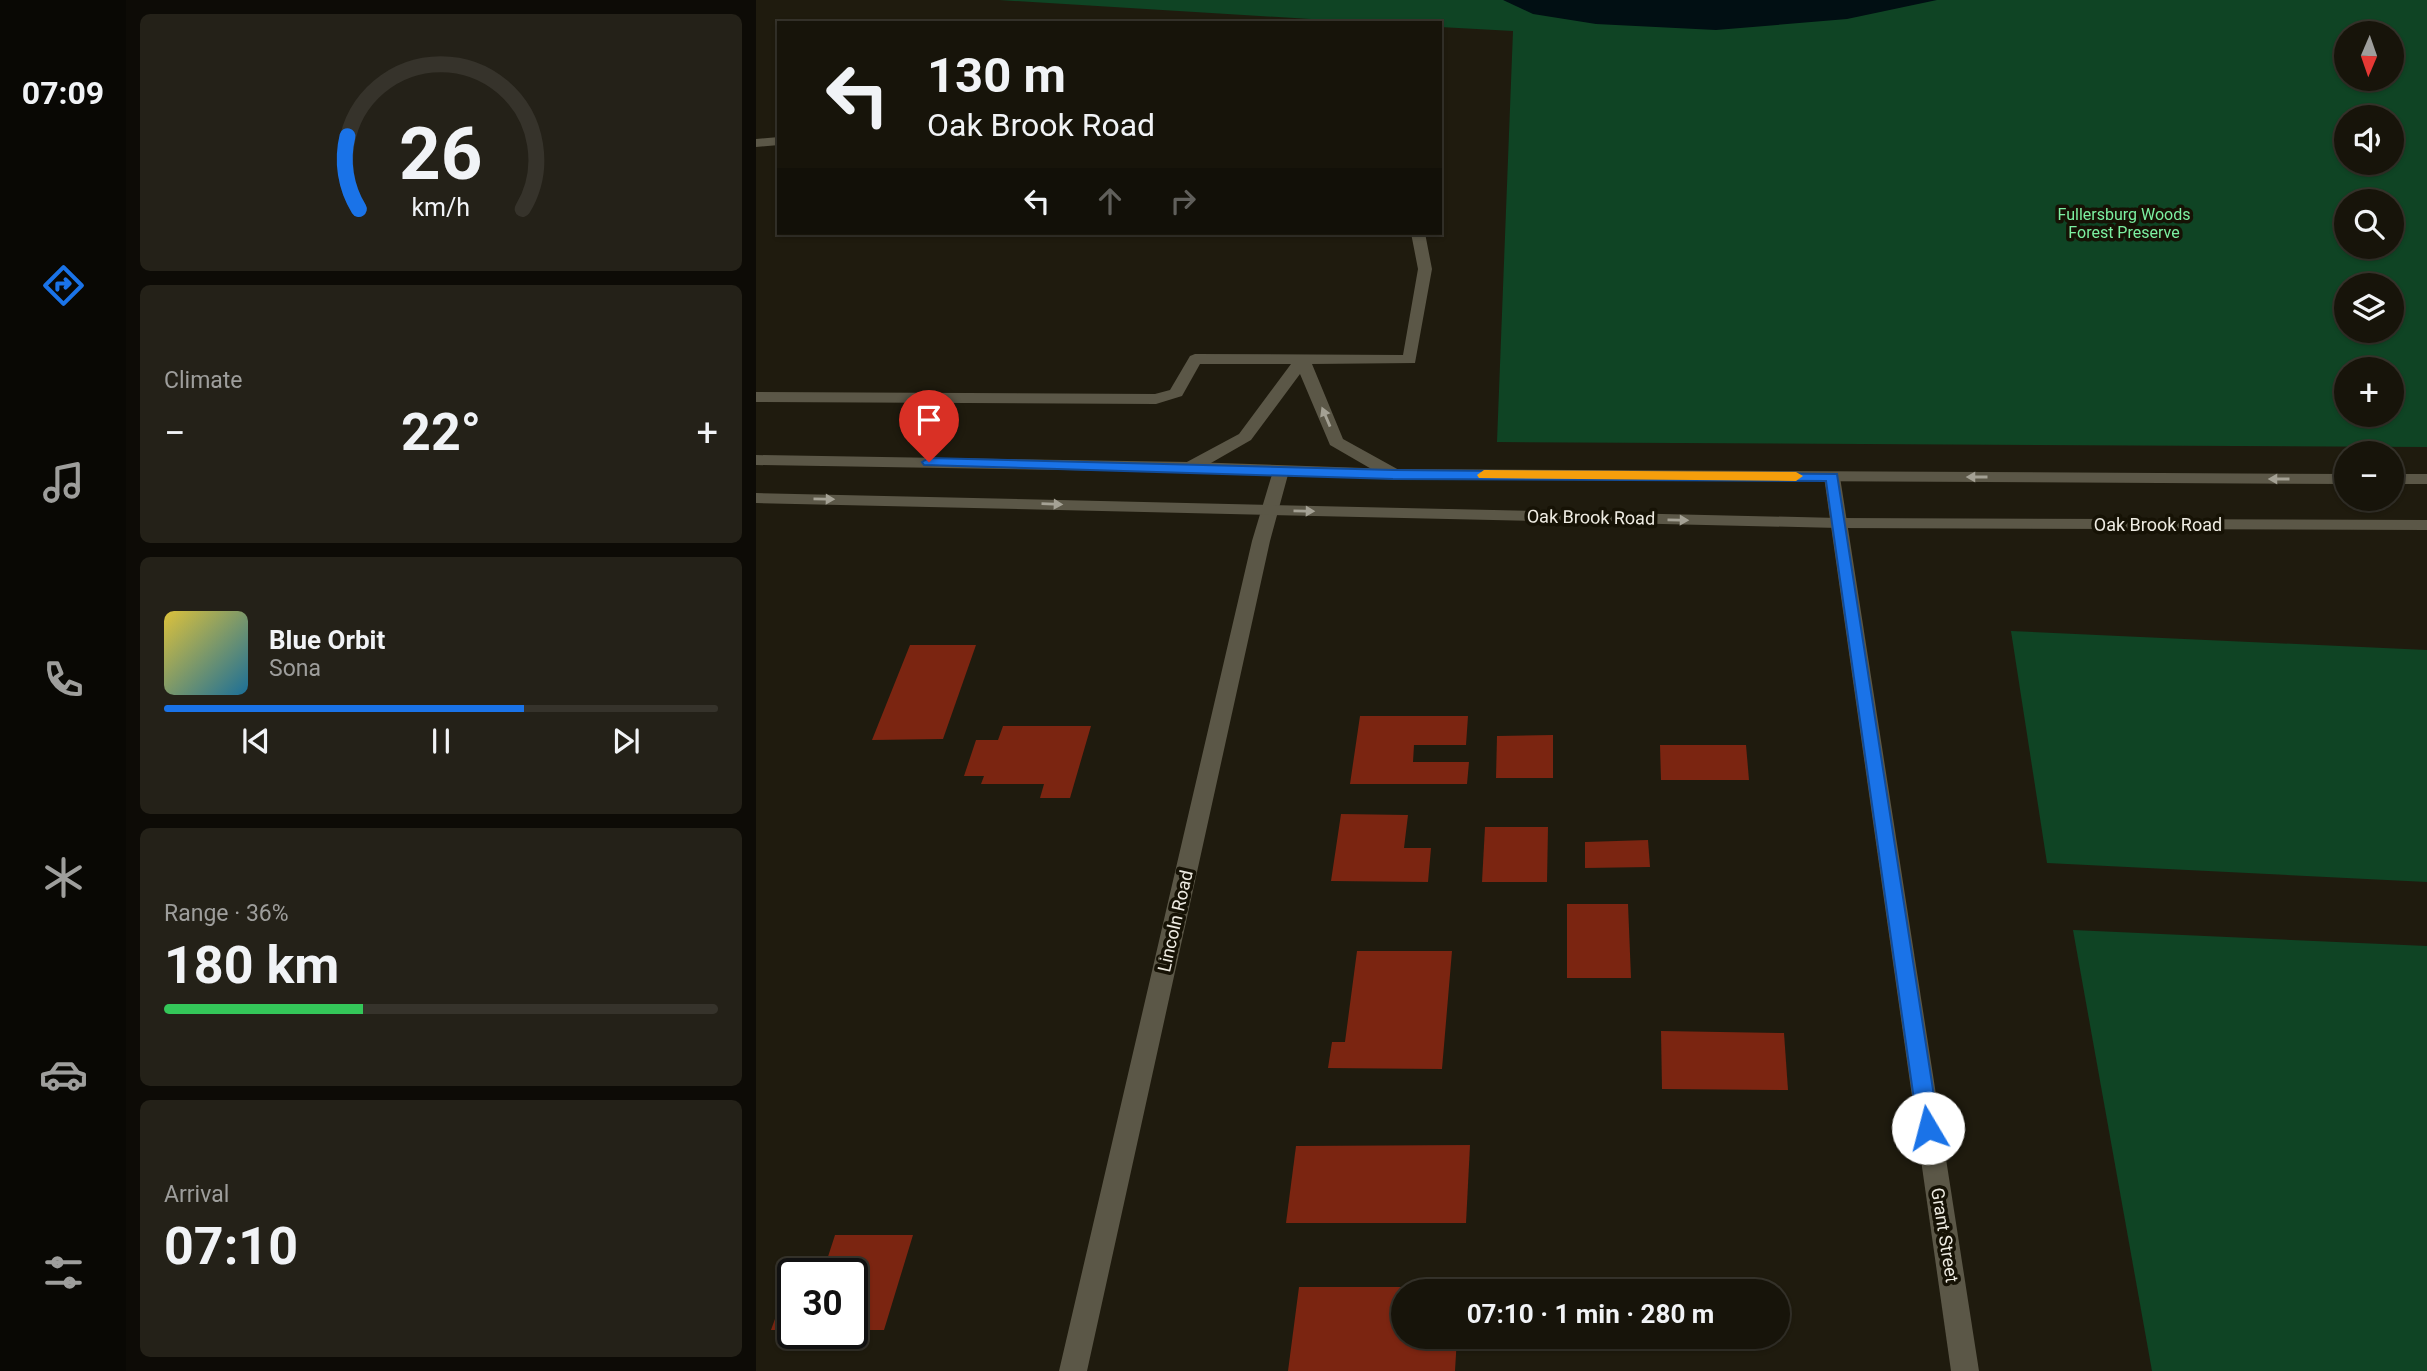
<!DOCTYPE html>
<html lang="en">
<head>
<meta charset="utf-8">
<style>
	body { margin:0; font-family:Roboto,sans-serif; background:#242118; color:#f1f3f6; height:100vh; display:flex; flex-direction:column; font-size:26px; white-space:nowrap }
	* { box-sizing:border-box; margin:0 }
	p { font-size:23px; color:#9e9e9c }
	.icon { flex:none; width:38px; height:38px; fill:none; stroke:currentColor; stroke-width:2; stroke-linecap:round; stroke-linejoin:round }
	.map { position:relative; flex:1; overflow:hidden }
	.panel { display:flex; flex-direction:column; gap:14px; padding:14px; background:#0d0b06; width:630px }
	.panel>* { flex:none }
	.top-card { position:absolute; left:21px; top:21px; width:665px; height:214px; border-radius:0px; box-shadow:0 2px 5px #0004,0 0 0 2px #36332b; background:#17140a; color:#f1f3f6; overflow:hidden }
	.needle { width:46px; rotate:182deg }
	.tools { position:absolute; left:1578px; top:21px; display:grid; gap:14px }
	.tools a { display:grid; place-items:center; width:70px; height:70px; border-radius:50%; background:#17140a; box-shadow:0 2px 5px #0004,0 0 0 2px #36332b; font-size:35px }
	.speed { position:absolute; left:21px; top:1258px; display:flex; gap:14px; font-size:35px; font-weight:700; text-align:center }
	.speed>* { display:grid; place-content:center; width:91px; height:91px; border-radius:50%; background:#17140a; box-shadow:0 2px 5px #0004,0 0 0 2px #36332b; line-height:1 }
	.speed .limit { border:4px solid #111; border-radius:10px; background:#fff; color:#111 }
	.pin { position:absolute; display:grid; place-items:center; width:60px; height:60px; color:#fff; margin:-72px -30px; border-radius:50% 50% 50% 0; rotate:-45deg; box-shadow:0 0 7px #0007 }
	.pin .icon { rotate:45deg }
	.me { position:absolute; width:77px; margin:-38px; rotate:352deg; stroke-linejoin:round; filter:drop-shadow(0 0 5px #0008) }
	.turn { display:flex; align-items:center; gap:24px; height:147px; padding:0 35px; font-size:32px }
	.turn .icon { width:91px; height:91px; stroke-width:2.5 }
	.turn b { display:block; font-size:49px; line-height:60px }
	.lanes { display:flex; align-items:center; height:66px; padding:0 35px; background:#0003; justify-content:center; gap:35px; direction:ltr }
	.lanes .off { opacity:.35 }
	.big { font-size:52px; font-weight:700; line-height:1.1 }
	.panel .card { flex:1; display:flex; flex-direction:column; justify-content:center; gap:10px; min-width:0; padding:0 24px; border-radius:10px; background:#242118 }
	.panel .dial { align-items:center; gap:0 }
	.dial svg { height:182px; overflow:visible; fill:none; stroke:#36332b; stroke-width:7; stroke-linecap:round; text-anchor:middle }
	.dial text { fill:#f1f3f6; stroke:none }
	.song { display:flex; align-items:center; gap:21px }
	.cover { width:84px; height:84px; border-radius:10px; background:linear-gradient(135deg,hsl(50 70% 55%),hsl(200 70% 35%)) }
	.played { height:7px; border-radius:4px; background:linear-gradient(90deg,#1a73e8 65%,#36332b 65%) }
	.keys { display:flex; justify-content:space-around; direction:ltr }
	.heat { display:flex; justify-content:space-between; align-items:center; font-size:38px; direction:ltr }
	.charge { height:10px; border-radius:5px; background:linear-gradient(90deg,#34c759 36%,#36332b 0) }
	.trip { position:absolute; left:635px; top:1279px; width:399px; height:70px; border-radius:35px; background:#17140a; box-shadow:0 2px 5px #0004,0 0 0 2px #36332b; font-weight:700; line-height:70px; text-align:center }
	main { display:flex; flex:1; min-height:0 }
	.tab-bar { display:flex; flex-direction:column; width:126px; justify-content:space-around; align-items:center; background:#090804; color:#9e9e9c }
	.tab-bar .icon { width:49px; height:49px }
	.tab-bar .active { color:#1a73e8 }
	.tab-bar b { font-size:32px; color:#f1f3f6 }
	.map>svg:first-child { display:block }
</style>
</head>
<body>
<main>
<nav class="tab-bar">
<b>07:09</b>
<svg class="icon active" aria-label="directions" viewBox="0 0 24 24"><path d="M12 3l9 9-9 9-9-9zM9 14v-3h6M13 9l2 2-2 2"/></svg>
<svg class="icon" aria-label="music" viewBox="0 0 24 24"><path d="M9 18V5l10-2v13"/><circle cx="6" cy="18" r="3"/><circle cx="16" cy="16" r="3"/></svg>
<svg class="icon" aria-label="phone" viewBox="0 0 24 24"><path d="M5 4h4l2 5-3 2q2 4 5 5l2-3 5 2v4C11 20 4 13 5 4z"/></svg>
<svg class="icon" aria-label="climate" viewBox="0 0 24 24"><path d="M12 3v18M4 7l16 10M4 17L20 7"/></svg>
<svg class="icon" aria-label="car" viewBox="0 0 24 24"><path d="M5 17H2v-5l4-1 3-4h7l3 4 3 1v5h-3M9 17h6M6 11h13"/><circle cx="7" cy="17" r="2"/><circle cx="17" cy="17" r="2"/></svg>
<svg class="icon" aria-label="filters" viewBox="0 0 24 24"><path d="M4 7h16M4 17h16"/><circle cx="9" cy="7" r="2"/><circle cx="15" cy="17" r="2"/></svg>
</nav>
<section class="panel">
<div class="card dial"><svg viewBox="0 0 100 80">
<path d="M14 69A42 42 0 1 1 86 69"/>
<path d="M14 69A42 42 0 0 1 9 37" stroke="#1a73e8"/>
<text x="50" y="56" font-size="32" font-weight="700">26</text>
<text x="50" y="72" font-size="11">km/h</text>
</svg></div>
<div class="card"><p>Climate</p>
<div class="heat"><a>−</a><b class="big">22°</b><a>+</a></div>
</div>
<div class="card">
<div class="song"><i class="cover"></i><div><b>Blue Orbit</b><p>Sona</p></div></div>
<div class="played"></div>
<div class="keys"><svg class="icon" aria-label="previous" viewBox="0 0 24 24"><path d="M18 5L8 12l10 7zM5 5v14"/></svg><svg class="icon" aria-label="pause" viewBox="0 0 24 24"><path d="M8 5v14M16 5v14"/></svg><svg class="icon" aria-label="next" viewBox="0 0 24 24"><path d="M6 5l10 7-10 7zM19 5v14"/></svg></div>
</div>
<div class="card"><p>Range · 36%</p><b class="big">180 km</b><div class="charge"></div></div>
<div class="card"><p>Arrival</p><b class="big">07:10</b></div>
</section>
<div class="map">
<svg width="1671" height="1371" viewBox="0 0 1671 1371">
	<rect width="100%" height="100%" fill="#1f1b0e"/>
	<!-- green -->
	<g fill="#0f4424" fill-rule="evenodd">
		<path d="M243 0H1671V447L741 442 757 31 684 27V23H619ZM1591 33H1636V79H1591ZM1591 117H1636V163H1591ZM1591 201H1636V247H1591ZM1591 285H1636V331H1591ZM1591 369H1636V415H1591Z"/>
		<path d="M1255 631 1671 650V882L1291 863Z"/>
		<path d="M1317 930 1671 946V1371H1396Z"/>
	</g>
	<!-- water -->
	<path fill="#010f13" d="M747 0H1181L1091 19 960 30 840 24 777 14Z"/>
	<!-- building -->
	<g fill="#7b2511">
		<path d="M154 645H220L187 739 116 740Z"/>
		<path d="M604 716H712L710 745H658L657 762H713L711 784H594Z"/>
		<path d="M247 726H335L314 798H284L288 784H225L228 776H208L220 740H242Z"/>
		<path d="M797 735V778H740L741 736Z"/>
		<path d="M904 745H990L993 780H905Z"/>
		<path d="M585 814 652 815 648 848H675L672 882 575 881Z"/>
		<path d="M729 827H792L791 882H726Z"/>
		<path d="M892 840 894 867 829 868V842Z"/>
		<path d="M811 904H872L875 978H811Z"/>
		<path d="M601 951H696L686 1069 572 1068 576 1042H589Z"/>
		<path d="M905 1031 1028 1033 1032 1090 906 1089Z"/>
		<path d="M714 1145 710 1223H530L540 1146Z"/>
		<path d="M79 1235H157L128 1330H96V1274H37V1330H15L37 1269H68Z"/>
		<path d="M543 1287H677V1292H648V1337H701L699 1371H532Z"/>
	</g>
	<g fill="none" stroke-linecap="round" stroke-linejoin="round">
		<!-- service -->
		<g fill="#5b5747" fill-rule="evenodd">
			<path d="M23 137V145L0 147V139Z"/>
			<path d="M655 233H669L676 269 659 363 556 364 587 439 643 470 645 474 643 478H631L574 445 544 374 495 440 441 471H429L427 467 429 463 483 434 535 364H444L426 396 400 404 0 402V392L399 394 414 390 434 356 439 354 647 355 662 269Z"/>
		</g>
		<!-- minor -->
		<g fill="#5b5747" fill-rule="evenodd">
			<path d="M525 466 533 471 514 541 331 1371H303L496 541 517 471Z"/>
			<path d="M1076 472 1084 477 1223 1371H1195L1068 477Z"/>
		</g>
		<!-- secondary -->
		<g fill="#5b5747" fill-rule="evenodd">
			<path d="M0 455 435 462 637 469 1591 474V484L637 479 435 472 0 465Z"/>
			<rect x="1636" y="474" width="35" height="10"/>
			<path d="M0 493 1082 518 1671 520V530L1082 528 0 503Z"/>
		</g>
	</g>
	<!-- one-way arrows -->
	<defs><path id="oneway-solid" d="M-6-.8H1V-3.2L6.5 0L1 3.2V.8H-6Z" transform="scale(1.75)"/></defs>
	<g fill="#a4a194">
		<use href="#oneway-solid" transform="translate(570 417) rotate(-113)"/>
		<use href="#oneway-solid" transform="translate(1221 477) rotate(-180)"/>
		<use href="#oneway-solid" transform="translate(1523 479) rotate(-180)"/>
		<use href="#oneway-solid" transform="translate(68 499) rotate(1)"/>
		<use href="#oneway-solid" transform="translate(296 504) rotate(2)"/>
		<use href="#oneway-solid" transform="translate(548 511) rotate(1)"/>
		<use href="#oneway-solid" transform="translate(922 520) rotate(1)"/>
	</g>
	<!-- route -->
	<path fill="#1a73e8" stroke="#114b97" stroke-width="2" d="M173 458 637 470 1081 474 1183 1128 1180 1134 1172 1137 1165 1134 1162 1128 1070 481 637 479 168 465 166 462Z"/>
	<!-- slow -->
	<path fill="#f59e0b" d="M728 470 1040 472 1047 476 1040 481 723 478 721 475Z"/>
	<g text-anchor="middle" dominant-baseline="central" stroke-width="7" stroke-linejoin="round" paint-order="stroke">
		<!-- far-park labels -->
		<g font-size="16" fill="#7cf0a1" stroke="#161205">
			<text x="1368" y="214">Fullersburg Woods<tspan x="1368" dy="18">Forest Preserve</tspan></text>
		</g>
		<!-- street labels -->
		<g font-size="18" fill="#eeebe2" stroke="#161205">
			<text transform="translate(835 517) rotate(1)">Oak Brook Road</text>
			<text x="1402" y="524">Oak Brook Road</text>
			<text transform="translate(419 921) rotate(-77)">Lincoln Road</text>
			<text transform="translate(1189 1235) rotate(81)">Grant Street</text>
		</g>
	</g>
</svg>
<div class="tools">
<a><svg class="needle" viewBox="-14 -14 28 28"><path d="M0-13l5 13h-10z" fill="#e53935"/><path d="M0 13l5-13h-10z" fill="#9e9e9c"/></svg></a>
<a><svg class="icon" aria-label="sound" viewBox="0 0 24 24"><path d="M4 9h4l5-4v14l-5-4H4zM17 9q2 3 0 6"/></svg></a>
<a><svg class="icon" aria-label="search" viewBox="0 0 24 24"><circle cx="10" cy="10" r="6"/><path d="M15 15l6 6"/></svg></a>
<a><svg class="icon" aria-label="layers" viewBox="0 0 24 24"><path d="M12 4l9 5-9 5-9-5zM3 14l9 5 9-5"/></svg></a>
<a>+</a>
<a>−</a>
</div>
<div class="speed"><div class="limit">30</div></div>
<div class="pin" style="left:173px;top:462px;background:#d93025"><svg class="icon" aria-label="arrive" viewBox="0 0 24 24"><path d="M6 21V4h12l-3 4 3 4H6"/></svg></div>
<svg class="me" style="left:1172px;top:1128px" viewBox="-20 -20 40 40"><circle r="19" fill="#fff"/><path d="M0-13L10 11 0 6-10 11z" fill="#1a73e8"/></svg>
<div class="trip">07:10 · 1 min · 280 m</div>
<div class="top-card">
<div class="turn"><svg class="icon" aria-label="left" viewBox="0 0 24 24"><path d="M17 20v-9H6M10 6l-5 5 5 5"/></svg><div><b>130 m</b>Oak Brook Road</div></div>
<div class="lanes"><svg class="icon" aria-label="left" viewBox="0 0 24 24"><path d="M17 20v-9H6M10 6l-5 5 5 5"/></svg><svg class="icon off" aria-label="ahead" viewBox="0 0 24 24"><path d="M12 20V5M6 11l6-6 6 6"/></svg><svg class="icon off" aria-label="right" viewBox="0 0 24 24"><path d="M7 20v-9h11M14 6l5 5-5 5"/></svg></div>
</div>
</div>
</main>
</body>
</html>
